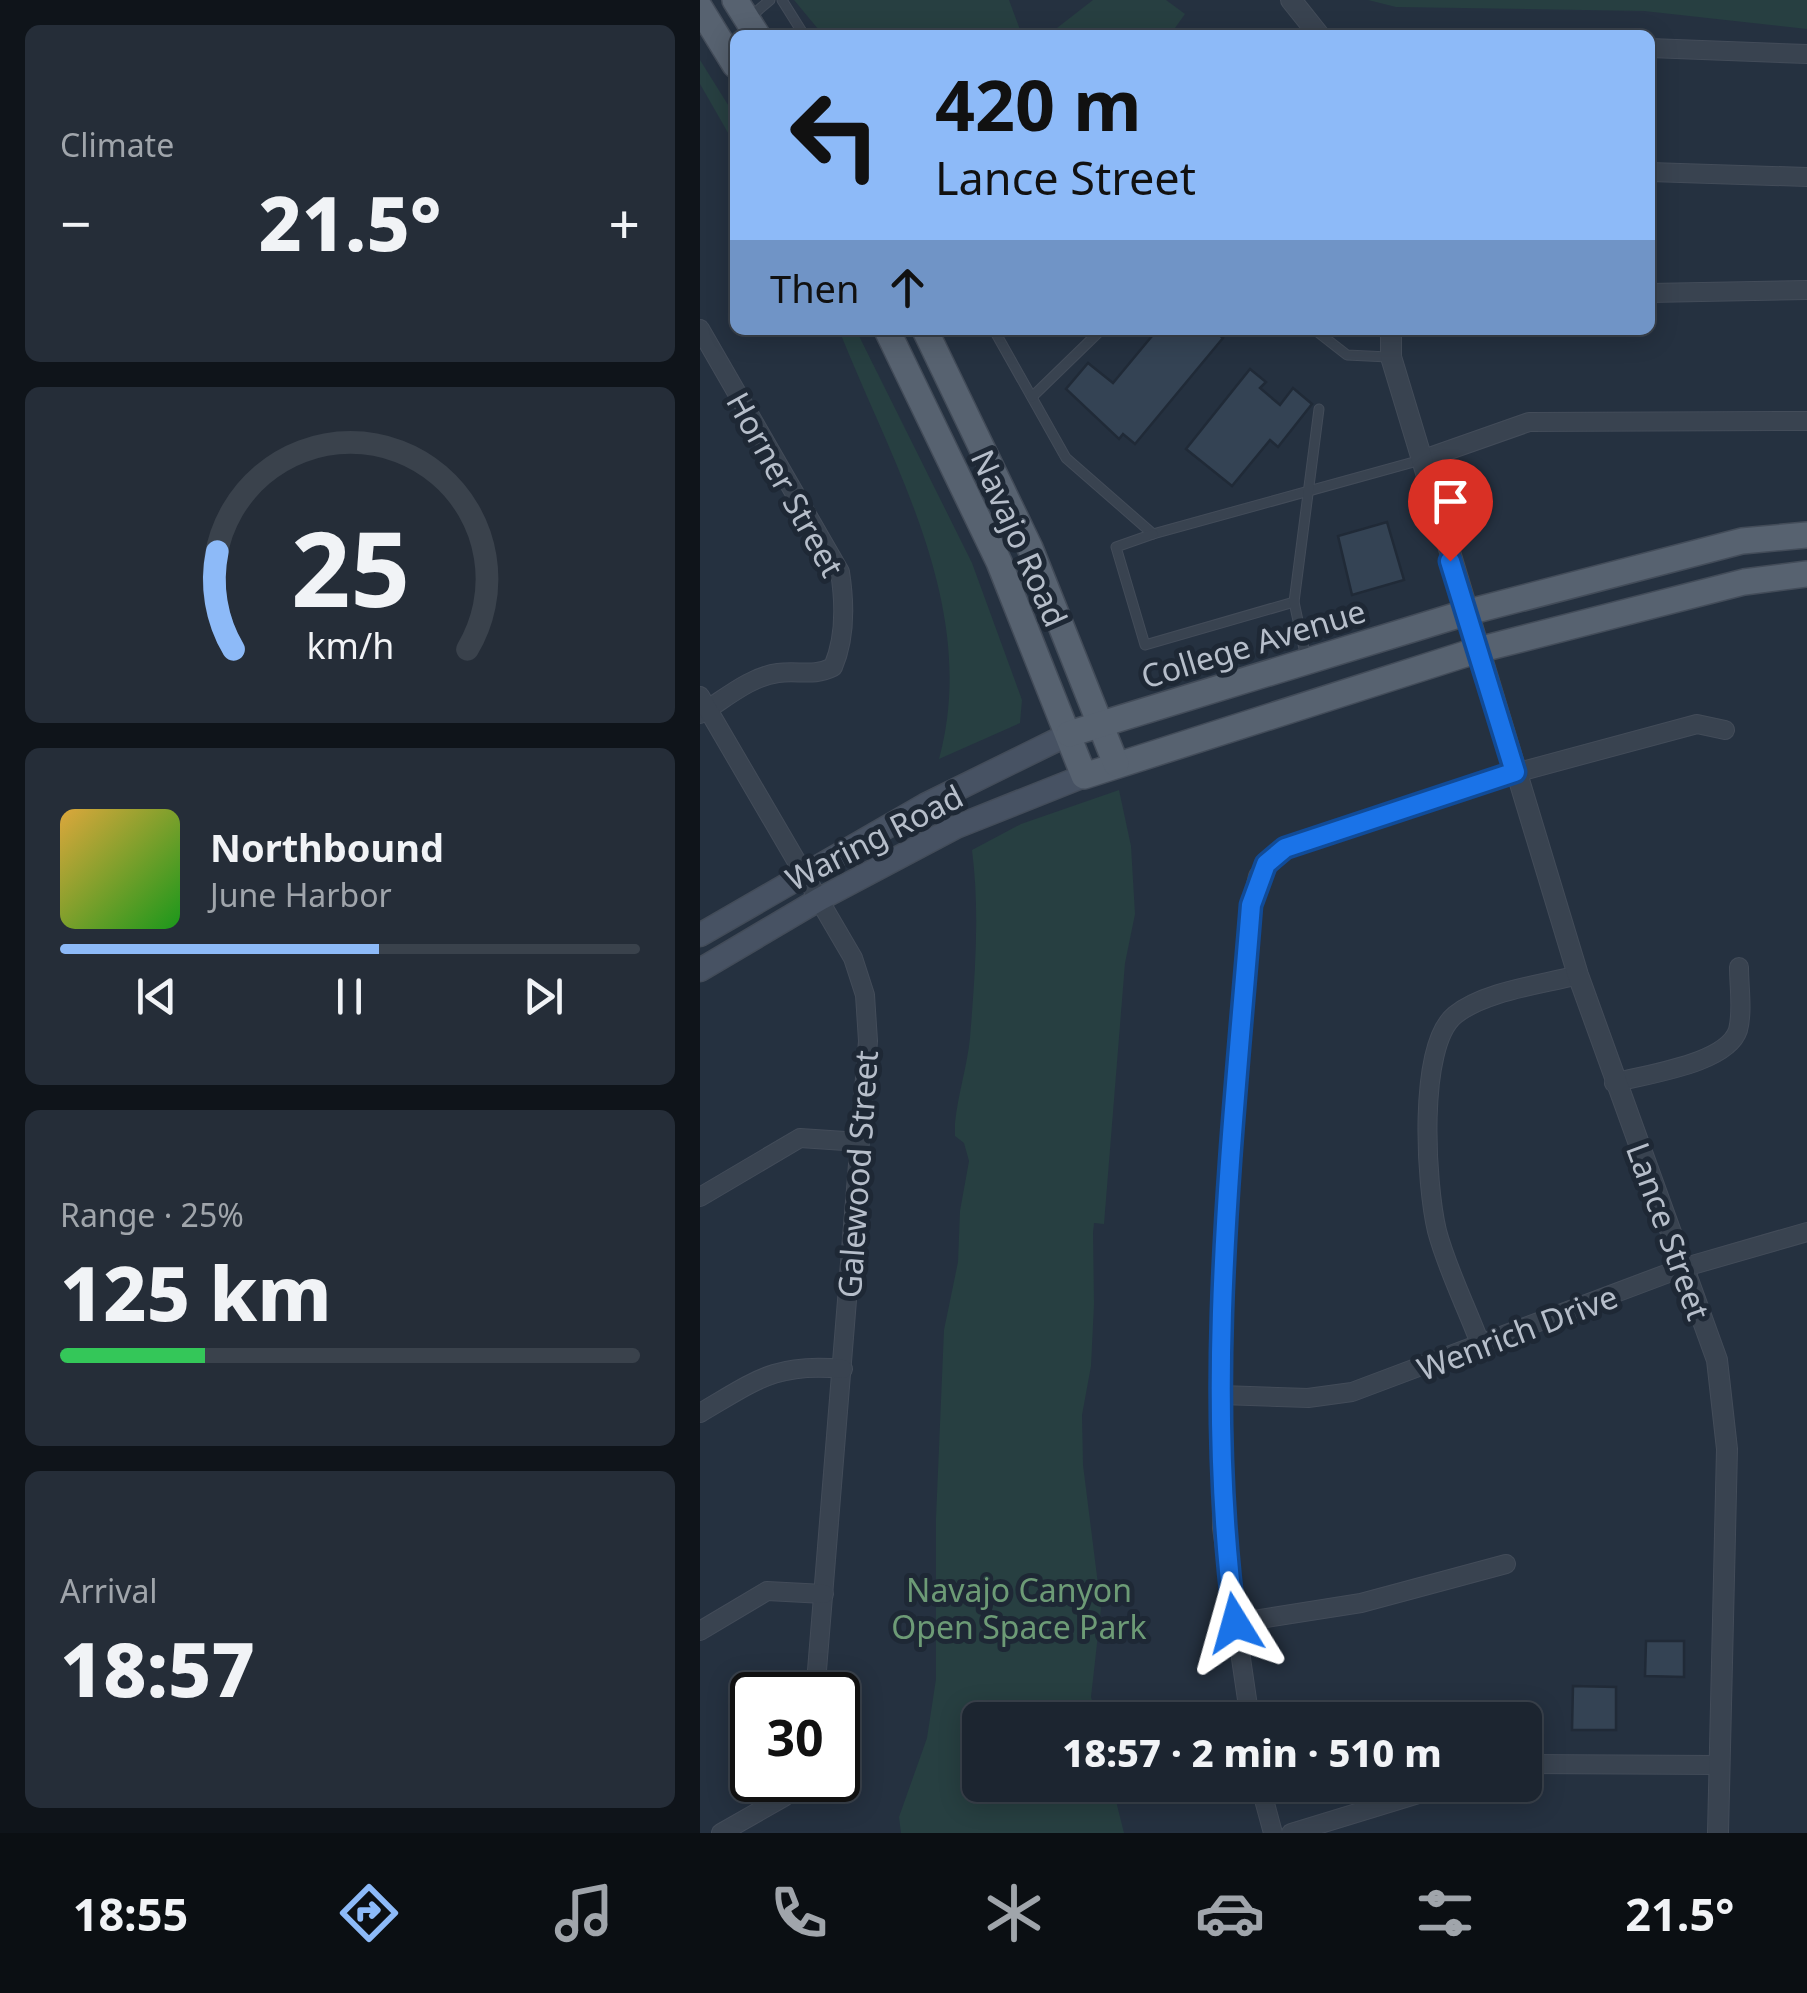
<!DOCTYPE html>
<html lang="en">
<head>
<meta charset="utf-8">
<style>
	body { margin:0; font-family:"Noto Sans",sans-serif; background:#252d38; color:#f1f3f6; height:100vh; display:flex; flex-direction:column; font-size:38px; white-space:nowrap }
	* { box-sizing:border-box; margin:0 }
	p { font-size:32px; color:#a0a5ab }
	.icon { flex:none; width:55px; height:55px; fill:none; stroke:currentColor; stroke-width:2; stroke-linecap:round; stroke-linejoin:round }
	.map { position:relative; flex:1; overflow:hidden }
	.side { display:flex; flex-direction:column; gap:25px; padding:25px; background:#0f141a; width:700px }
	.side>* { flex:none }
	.guide { position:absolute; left:30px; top:30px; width:925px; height:305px; border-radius:15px; box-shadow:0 5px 25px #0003,0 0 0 2px #3a424c; background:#8dbaf8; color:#111; overflow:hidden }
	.speed { position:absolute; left:30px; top:1672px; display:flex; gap:20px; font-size:50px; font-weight:700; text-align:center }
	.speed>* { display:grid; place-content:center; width:130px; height:130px; border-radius:50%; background:#1c2530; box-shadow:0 5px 25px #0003,0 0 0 2px #3a424c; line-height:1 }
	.speed .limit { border:5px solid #111; border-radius:15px; background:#fff; color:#111 }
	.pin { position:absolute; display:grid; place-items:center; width:85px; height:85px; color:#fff; margin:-102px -42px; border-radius:50% 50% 50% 0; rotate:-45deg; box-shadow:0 0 10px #0007 }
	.pin .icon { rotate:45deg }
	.me { position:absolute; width:110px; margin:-55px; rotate:352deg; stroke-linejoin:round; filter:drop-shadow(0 0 8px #0008) }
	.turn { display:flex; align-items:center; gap:35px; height:210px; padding:0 40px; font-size:45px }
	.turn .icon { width:130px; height:130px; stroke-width:2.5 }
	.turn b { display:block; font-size:70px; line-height:85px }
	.then { display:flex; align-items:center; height:95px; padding:0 40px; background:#0003; gap:20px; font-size:38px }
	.big { font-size:75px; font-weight:800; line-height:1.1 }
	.side .widget { flex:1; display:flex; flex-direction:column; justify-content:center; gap:15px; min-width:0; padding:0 35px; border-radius:15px; background:#252d38 }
	.side .dial { align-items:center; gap:0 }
	.dial svg { height:260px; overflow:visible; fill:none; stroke:#3a424c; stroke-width:7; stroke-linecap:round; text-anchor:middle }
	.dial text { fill:#f1f3f6; stroke:none }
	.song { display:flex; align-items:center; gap:30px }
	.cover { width:120px; height:120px; border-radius:15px; background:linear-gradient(135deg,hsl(40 70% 55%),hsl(120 70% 35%)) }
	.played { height:10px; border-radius:5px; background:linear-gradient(90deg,#8dbaf8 55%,#3a424c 55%) }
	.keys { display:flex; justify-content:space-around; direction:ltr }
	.heat { display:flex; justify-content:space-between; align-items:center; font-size:55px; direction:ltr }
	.charge { height:15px; border-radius:8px; background:linear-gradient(90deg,#34c759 25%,#3a424c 0) }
	.trip { position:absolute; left:262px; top:1702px; width:580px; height:100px; border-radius:15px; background:#1c2530; box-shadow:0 5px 25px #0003,0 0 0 2px #3a424c; font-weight:800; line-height:100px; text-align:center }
	.tab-bar { display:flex; height:160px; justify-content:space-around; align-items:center; background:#0b0f13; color:#a0a5ab }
	.tab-bar .icon { width:70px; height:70px }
	.tab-bar .active { color:#8dbaf8 }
	.tab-bar b { font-size:45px; color:#f1f3f6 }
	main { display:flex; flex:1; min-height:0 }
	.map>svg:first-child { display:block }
</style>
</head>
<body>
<main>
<section class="side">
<div class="widget"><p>Climate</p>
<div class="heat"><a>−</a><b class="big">21.5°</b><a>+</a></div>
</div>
<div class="widget dial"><svg viewBox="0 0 100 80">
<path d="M14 69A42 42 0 1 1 86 69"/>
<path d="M14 69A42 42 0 0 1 9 39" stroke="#8dbaf8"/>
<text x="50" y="56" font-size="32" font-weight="700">25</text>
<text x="50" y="72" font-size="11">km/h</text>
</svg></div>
<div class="widget">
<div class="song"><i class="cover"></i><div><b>Northbound</b><p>June Harbor</p></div></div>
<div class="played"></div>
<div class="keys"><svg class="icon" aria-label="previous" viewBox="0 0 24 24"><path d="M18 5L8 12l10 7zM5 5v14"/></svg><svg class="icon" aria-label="pause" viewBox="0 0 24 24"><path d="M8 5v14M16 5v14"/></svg><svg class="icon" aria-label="next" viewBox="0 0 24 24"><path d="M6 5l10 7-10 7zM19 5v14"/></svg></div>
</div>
<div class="widget"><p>Range · 25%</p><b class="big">125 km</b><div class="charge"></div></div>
<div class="widget"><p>Arrival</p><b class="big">18:57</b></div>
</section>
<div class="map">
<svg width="1107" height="1833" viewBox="0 0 1107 1833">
	<rect width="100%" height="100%" fill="#253140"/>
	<!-- green -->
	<g fill="#273f41">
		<path d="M94 0H309L322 35H123Z"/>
		<path d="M393 0H466L485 14 470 35H348Z"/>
		<path d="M668 0H1107V29L944 11 696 7Z"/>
		<path d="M0 60 35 116V145L0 84Z"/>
		<path d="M139 330H156L272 563 322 700 320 723 239 759C280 608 193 466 139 330Z"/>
		<path d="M419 790 431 846 435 914 425 963 404 1224 394 1223 393 1233 394 1304 391 1366 382 1415 383 1465 401 1608 391 1697 397 1720H280V1785H412L424 1833H201L199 1817 227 1738 236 1679V1518L244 1330 258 1262 260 1211 269 1161 264 1143 255 1136V1123C258 1094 267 1067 270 1038 275 975 280 912 272 850L321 824Z"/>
	</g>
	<!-- building -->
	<g fill="#344354" stroke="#202a37" stroke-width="2.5">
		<path d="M457 330H513L523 338 435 444 423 434 419 439 366 389 388 363 413 383Z"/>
		<path d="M550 369 566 382 560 388 580 405 593 388 612 404 578 447 570 440 532 486 486 449Z"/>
		<path d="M687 522 704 580 652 595 638 536Z"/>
		<path d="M946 1641H984V1677L945 1676Z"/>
		<path d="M873 1686 916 1687V1730H872Z"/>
	</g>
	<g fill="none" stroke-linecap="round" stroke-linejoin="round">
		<defs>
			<g id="service">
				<path d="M82 0 104 35"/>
				<path d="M49 18 70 0"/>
				<path d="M294 330 366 458 453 534 721 460"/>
				<path d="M615 330 647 355 688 357"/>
				<path d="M332 397 401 330"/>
				<path d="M453 534 416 547 445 645 594 602"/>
				<path d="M606 658 594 602 619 409"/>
			</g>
			<g id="minor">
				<path d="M950 48 1107 54"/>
				<path d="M950 172 1107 177"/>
				<path d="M950 293 1107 290"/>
				<path d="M0 329 140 572C145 604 146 637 133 667 113 677 99 670 78 673 49 677 25 699 0 714"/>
				<path d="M721 460 829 422 1107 421"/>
				<path d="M0 696 153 958 165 995 168 1041 115 1695"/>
				<path d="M914 1083C946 1074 1027 1064 1038 1030 1043 1011 1039 987 1039 967"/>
				<path d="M0 1197 100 1138 160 1142"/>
				<path d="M781 1346C767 1308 747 1269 737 1231 726 1185 717 1046 755 1015 785 991 840 985 878 975"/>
				<path d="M521 1395 608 1398 652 1392 982 1268 1107 1232"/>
				<path d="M0 1413C55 1381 76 1362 143 1369"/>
				<path d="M535 1623 661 1603 806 1564"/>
				<path d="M0 1631 67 1591 124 1594"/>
				<path d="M550 1720 522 1528 521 1395 523 1251 551 905 558 876 585 848 815 773 997 724 1025 730"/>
				<path d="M825 1764 1019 1765"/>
				<path d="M560 1785 573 1833"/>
				<path d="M21 1833 84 1797 96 1780"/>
				<path d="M591 1833 748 1785"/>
			</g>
			<g id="tertiary">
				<path d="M591 0 619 35"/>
				<path d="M691 330V357L878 975 1017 1360 1027 1449 1018 1833"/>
			</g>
			<g id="secondary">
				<path d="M0 935 225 805 369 734"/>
				<path d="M0 970 120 899 256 827 384 776"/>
			</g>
			<g id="primary">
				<path d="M35 0 57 35"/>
				<path d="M0 8 35 65"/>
				<path d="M187 330 299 562 384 776 778 650 1044 582 1107 574"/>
				<path d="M225 330 330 548 416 764"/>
				<path d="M369 734 765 613 1042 541 1107 535"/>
			</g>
		</defs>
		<!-- service casing -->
		<use href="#service" stroke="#434c59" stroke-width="11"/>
		<!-- minor casing -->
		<use href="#minor" stroke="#434c59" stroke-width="20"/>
		<!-- tertiary casing -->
		<use href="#tertiary" stroke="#434c59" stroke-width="22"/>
		<!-- secondary casing -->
		<use href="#secondary" stroke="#434c59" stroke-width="25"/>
		<!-- primary casing -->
		<use href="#primary" stroke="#434c59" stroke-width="28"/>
		<!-- service -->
		<use href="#service" stroke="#394350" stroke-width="9"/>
		<!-- minor -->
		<use href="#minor" stroke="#394350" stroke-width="18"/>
		<!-- tertiary -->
		<use href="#tertiary" stroke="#394350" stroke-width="20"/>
		<!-- secondary -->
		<use href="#secondary" stroke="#475263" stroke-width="22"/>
		<!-- primary -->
		<use href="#primary" stroke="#576270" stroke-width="25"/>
	</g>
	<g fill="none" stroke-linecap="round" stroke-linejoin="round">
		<defs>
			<path id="route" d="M535 1623C503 1384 532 1143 551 905L566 864 585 848 815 772 750 561"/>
		</defs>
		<!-- route casing -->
		<use href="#route" stroke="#114b97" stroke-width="25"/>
		<!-- route -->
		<use href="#route" stroke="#1a73e8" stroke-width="18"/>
	</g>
	<g text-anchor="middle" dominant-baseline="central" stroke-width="10" stroke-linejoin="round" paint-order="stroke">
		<!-- street labels -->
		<g font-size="32" fill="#b6beca" stroke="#1e2835">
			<text transform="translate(86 484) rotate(61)">Horner Street</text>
			<text transform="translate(320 538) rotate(66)">Navajo Road</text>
			<text transform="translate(553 643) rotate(-17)">College Avenue</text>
			<text transform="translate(174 837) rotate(-27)">Waring Road</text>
			<text transform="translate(157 1174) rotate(-86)">Galewood Street</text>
			<text transform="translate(969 1231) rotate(70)">Lance Street</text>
			<text transform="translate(817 1332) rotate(-21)">Wenrich Drive</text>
		</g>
		<!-- park labels -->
		<g font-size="32" fill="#6d9b76" stroke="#1e2835">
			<text x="319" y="1589">Navajo Canyon<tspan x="319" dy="37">Open Space Park</tspan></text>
		</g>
	</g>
</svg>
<div class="speed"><div class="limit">30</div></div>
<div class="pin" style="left:750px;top:561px;background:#d93025"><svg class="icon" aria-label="arrive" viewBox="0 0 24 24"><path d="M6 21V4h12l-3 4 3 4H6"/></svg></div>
<svg class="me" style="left:535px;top:1623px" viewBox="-20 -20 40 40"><path d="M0-17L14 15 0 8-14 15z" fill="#1a73e8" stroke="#fff" stroke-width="4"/></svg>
<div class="trip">18:57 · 2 min · 510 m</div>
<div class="guide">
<div class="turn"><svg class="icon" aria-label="left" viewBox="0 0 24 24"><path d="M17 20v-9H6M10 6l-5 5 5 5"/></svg><div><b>420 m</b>Lance Street</div></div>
<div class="then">Then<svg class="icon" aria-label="ahead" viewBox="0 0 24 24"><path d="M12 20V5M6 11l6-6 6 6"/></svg></div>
</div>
</div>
</main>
<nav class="tab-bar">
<b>18:55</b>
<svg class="icon active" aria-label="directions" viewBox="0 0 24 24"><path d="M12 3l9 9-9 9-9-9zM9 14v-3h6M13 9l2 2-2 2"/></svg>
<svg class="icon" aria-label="music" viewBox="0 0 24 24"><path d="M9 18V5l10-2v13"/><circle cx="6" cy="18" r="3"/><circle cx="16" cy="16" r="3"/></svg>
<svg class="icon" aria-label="phone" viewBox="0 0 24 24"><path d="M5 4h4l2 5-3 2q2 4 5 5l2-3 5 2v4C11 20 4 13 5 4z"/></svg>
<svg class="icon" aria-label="climate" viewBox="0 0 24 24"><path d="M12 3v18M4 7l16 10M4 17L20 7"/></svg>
<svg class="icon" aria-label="car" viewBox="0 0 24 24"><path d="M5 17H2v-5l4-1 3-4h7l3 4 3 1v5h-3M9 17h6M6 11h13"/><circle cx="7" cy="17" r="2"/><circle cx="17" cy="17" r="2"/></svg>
<svg class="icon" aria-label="filters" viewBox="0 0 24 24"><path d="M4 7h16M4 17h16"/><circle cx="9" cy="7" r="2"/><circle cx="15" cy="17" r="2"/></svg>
<b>21.5°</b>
</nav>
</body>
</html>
